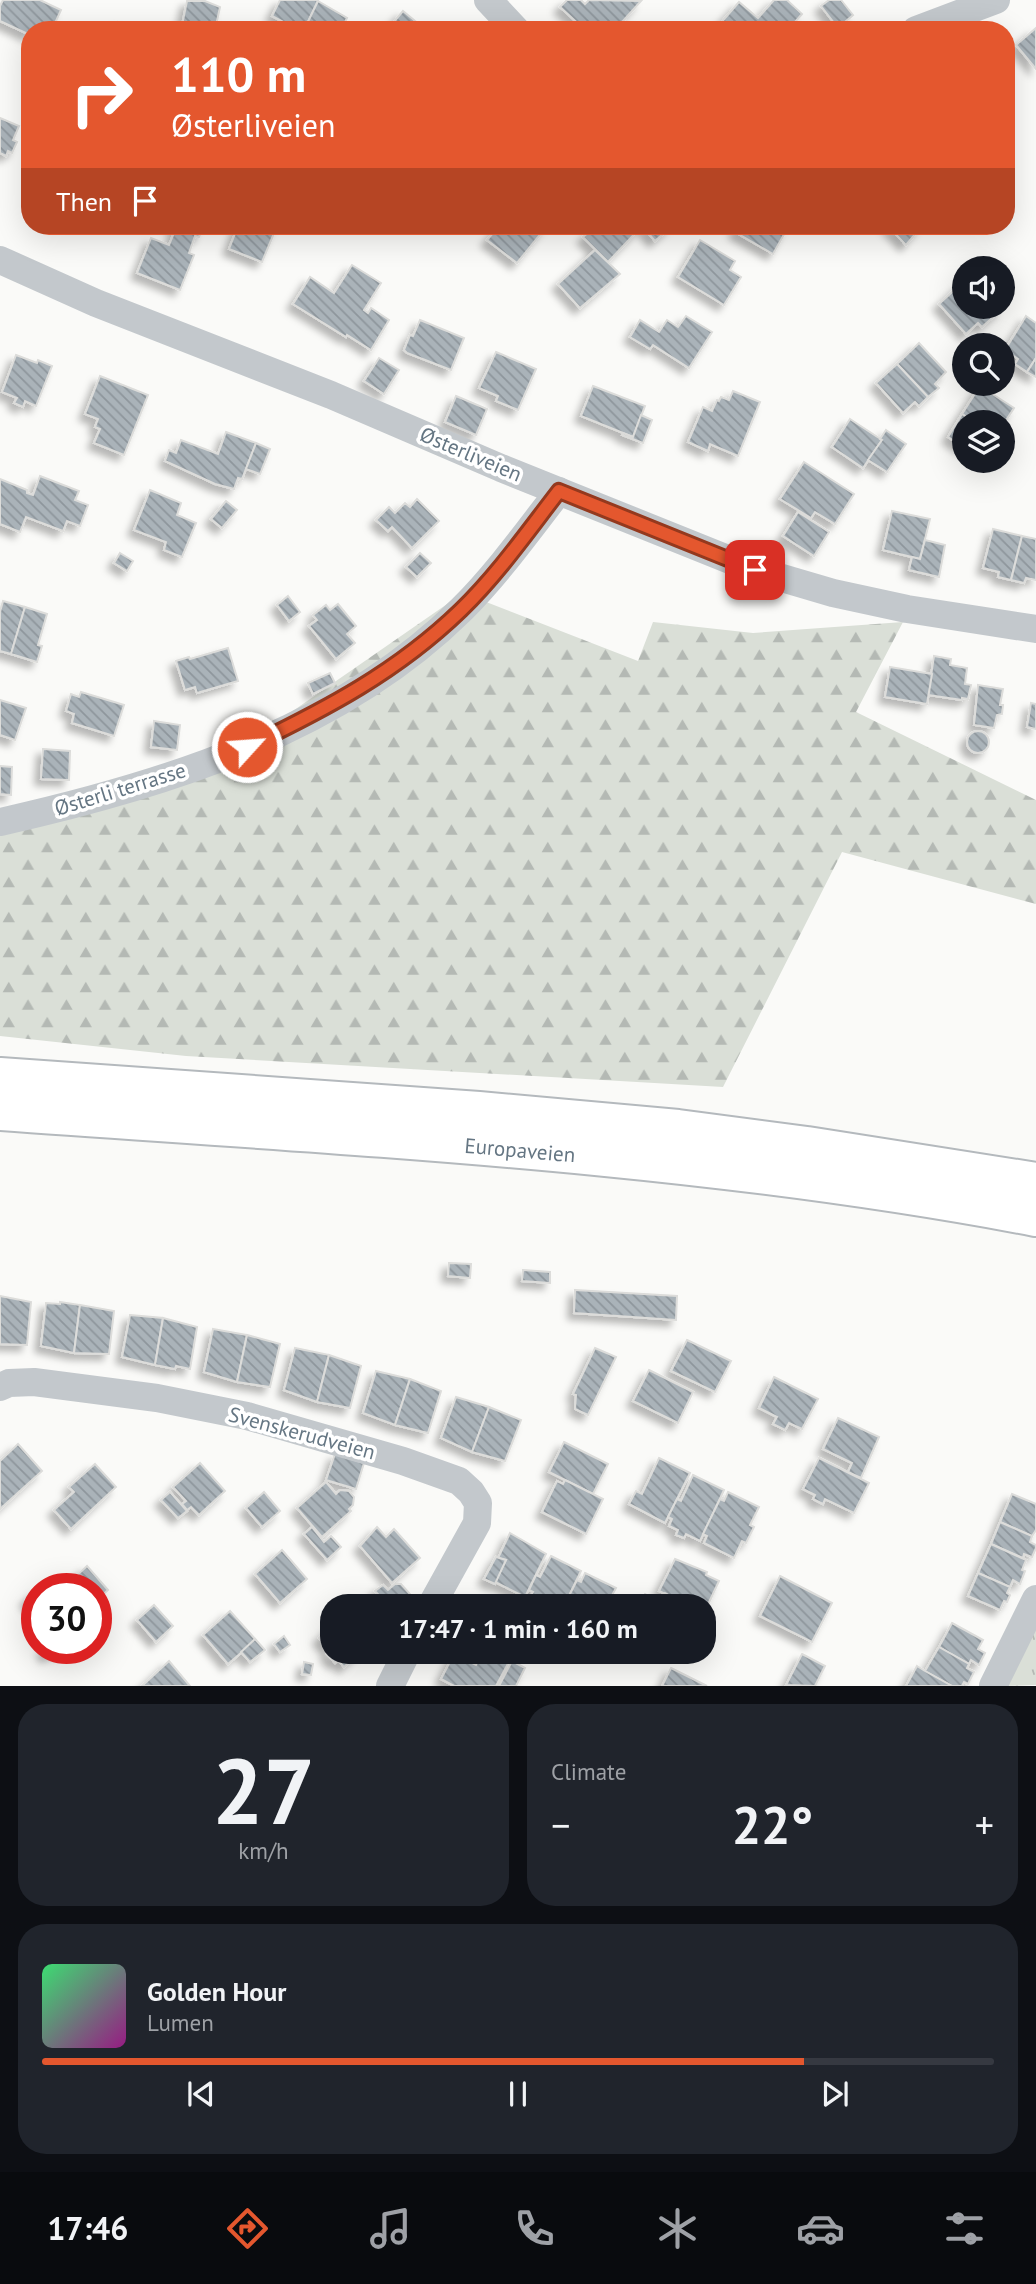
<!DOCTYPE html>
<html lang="en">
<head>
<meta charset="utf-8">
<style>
	body { margin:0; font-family:"PT Sans",sans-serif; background:#20242c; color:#f1f3f6; height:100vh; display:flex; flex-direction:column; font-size:26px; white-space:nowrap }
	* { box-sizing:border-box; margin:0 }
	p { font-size:23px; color:#9ea1a6 }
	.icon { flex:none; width:38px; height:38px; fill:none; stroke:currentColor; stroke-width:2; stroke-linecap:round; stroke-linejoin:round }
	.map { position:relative; height:1686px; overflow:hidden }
	.panel { display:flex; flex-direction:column; gap:18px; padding:18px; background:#0d0f14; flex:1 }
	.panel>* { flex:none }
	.top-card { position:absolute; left:21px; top:21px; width:994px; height:214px; border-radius:28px; box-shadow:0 7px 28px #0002; background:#e4572e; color:#fff; overflow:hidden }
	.controls { position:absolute; left:952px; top:256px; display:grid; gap:14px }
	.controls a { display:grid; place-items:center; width:63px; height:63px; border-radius:50%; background:#171b24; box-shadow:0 7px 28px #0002; font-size:35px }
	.speed { position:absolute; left:21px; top:1573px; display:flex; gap:14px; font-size:35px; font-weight:700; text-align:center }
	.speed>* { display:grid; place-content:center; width:91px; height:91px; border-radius:50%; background:#171b24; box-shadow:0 7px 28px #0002; line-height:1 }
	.speed .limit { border:10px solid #d22; background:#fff; color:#111 }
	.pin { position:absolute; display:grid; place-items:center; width:60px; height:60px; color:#fff; margin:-30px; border-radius:14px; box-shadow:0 4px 10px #0006 }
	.me { position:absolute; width:77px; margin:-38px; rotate:64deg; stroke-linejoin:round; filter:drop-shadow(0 0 5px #0008) }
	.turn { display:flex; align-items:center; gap:24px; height:147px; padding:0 35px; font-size:32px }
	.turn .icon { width:91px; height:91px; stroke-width:2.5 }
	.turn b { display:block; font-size:49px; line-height:60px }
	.then { display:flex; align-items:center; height:66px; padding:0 35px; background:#0003; gap:14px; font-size:26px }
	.big { font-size:52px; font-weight:800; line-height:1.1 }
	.panel .card { flex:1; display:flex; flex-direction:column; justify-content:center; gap:10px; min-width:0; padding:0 24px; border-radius:28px; background:#20242c }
	.panel .dial { align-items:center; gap:0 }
	.dial b { font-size:91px; line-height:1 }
	.song { display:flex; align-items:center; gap:21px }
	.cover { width:84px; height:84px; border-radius:10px; background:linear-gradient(135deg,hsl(140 70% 55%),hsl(310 70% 35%)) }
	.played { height:7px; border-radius:4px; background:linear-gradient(90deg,#e4572e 80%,#363941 80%) }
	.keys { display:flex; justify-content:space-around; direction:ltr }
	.heat { display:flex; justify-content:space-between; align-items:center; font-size:38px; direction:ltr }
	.panel .tiles { flex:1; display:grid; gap:18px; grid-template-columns:1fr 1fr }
	.card:last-child { grid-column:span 2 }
	.trip { position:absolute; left:320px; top:1594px; width:396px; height:70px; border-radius:28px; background:#171b24; box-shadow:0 7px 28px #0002; font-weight:800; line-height:70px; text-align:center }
	.tab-bar { display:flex; height:112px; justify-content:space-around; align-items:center; background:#090b0e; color:#9ea1a6 }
	.tab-bar .icon { width:49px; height:49px }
	.tab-bar .selected { color:#e4572e }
	.tab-bar b { font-size:32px; color:#f1f3f6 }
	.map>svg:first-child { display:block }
</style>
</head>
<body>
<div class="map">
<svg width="1036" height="1686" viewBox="0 0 1036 1686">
	<defs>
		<pattern id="grass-tufts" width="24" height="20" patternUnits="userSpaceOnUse" patternTransform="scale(1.75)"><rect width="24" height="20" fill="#dadfd7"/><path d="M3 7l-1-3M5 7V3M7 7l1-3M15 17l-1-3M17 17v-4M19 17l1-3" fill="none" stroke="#b4b9b4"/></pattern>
		<pattern id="forest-firs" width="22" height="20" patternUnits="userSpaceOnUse" patternTransform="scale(1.75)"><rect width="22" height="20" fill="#dadfd7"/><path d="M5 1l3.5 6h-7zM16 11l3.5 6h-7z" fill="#b4b9b4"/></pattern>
		<pattern id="building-back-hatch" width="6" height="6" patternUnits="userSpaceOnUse" patternTransform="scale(1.75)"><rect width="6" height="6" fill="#aab3b9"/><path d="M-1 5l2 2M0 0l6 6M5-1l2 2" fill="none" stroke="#8e969c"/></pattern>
		<filter id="shadow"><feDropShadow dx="-6" dy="6" stdDeviation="3.5" flood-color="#0004"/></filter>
	</defs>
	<rect width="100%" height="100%" fill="#fafaf8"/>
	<!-- grass -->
	<path fill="url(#grass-tufts)" d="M1036 1629V1685L1005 1686Z"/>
	<!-- forest -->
	<path fill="url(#forest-firs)" d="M463 593 638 661 653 622 753 633 903 622 856 712 1036 800V904L842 852 723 1087 186 1056 0 1036V821L119 786 287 715Z"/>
	<!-- building -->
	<g fill="url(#building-back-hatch)" stroke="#dcdcda" stroke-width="2" filter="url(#shadow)">
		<path d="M3 0H40L61 10 52 30H30V35L0 21V6Z"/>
		<path d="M280 0H316L318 1 304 30H293L288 27 289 25 272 16Z"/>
		<path d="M567 0H581L585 4 589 0 641 1 623 21 629 26 625 30H585L560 7Z"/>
		<path d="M774 0H787L802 14 788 30H724L719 25 739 2 758 18Z"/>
		<path d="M829 0H841L853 15 838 28 821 6Z"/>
		<path d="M187 1H205L220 7 215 30H181Z"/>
		<path d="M318 1 347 18 341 30H304Z"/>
		<path d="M403 11 426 30H387Z"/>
		<path d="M118 22 137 25V29L142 30H103L104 24 117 26Z"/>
		<path d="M1036 28V69L1016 45Z"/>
		<path d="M0 118 19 126 13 140 17 142 12 153 8 151 6 156 0 153Z"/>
		<path d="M170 226H203L199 237 195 236 189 253 194 255 180 290 137 273 151 238 169 245 176 228Z"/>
		<path d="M238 226H277L262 262 229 249Z"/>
		<path d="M499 226H547L517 263 487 240Z"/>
		<path d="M596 226H642L608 262 583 237Z"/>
		<path d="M642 226H672L655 241Z"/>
		<path d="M738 226H781L787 229 773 254 735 232Z"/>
		<path d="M888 226H922L906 245Z"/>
		<path d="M700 240 735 261 730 270 741 277 724 305 678 277Z"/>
		<path d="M595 250 620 274 580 308 558 284Z"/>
		<path d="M352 265 381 283 364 310 368 313 371 308 389 320 371 350 347 335 346 337 293 304 310 277 334 293Z"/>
		<path d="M961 284 964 287V306H982L992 318 982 327 978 323 966 334 939 304Z"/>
		<path d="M982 306H1000L1002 309 992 318Z"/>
		<path d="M686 316 712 332 689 368 653 345 650 349 630 337 640 320 659 332 667 320 678 327Z"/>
		<path d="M1026 316 1036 323V358L1027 372 1015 364 1018 359 1005 350Z"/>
		<path d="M420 320 464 338 451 370 407 353 404 350 410 335 413 336Z"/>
		<path d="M919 343 946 372 935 384 939 388 928 397 897 364Z"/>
		<path d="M496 352 536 369 518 410 496 401 498 396 479 388Z"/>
		<path d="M16 355 37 363 38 360 52 366 36 406 25 401 23 407 14 403 17 398 2 392Z"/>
		<path d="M379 358 399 370 384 394 364 381Z"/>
		<path d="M1036 358V377L1027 372Z"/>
		<path d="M897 364 928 397 919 406 915 402 903 413 876 383Z"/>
		<path d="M100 376 148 395 124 455 94 443 100 429 95 427 98 419 85 414Z"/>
		<path d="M593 386 645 406 633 437 581 416Z"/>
		<path d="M980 386 1014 408 1005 422 1010 425 1003 436V422H975L962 414Z"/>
		<path d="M733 391 760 402 738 456 710 444 708 451 688 442 703 407 712 411 717 400 719 401 721 397 729 400Z"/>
		<path d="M456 396 487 409 476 435 445 422Z"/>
		<path d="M962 414 975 422H964V448L948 437Z"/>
		<path d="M641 415 652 420 643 443 622 435 623 433 633 437Z"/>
		<path d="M850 419 882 440 863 468 832 447Z"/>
		<path d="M886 430 906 444 887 472 868 460 882 440 880 439Z"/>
		<path d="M226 432 256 443 242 479 238 478 234 489 215 484 165 461 169 450 176 453 181 440 218 454Z"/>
		<path d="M256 443 270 449 260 474 246 469Z"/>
		<path d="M804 462 854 494 835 524 815 512 811 518 780 499Z"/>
		<path d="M40 476 79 491 75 500 88 505 80 526 67 521 63 531 26 517 20 532 0 524V479L27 490V493L33 495Z"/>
		<path d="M150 490 181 503 177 515 196 523 182 557 164 550 166 542 134 530Z"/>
		<path d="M417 499 439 521 412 548 392 527 388 531 376 520 389 507 395 513 405 503 410 507Z"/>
		<path d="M226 501 237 510 222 528 211 519Z"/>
		<path d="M892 511 930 519 920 559 883 550Z"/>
		<path d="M798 512 829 532 814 556 783 536Z"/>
		<path d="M993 529 1022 536 1011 580 998 577 999 572 983 568Z"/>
		<path d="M1022 536 1036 539V580L1026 578 1024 583 1011 580Z"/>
		<path d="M925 540 945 545 939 577 909 570 912 557 920 559Z"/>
		<path d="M120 553 133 561 127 571 114 563Z"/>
		<path d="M420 553 431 563 417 577 406 567Z"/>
		<path d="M288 596 300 612 289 621 277 605Z"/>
		<path d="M3 601 25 607 11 654 0 651V612Z"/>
		<path d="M338 604 356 626 347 634 355 643 336 659 309 626 317 620 313 615 326 605 330 610Z"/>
		<path d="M25 607 47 614 38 645 42 646 37 662 11 654Z"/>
		<path d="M228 648 238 681 197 693 195 687 185 690 176 661 189 657 190 659Z"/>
		<path d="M934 656 951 659 950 665 967 668 965 684 971 685 968 699 962 698V700L928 695Z"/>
		<path d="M890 667 932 674 927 704 885 697Z"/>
		<path d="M330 673 335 683 313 694 308 683Z"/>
		<path d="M978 685 1003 689 1000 705H1003L1002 714 997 715 994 728 974 725Z"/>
		<path d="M81 692 124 705 114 736 72 723 74 714 66 711 71 694 79 697Z"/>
		<path d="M0 700 26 708 15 740 0 735Z"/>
		<path d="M1031 703 1036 704V729L1027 727Z"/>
		<path d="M154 721 180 725 177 750 151 747Z"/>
		<circle cx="978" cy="742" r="11"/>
		<path d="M43 749 70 751 69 780 41 779Z"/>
		<path d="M0 766 12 767 11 795 0 794Z"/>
		<path d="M449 1263 471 1264 470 1278 448 1276Z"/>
		<path d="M523 1270 550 1272V1283L522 1281Z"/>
		<path d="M575 1290 677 1296 676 1320 574 1313Z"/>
		<path d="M0 1296 31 1302 27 1345 0 1344Z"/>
		<path d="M60 1302 80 1305 74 1353 41 1346 46 1303 60 1304Z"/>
		<path d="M80 1305 114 1311 109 1354 74 1353Z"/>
		<path d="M130 1315 163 1318 155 1365 122 1357Z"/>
		<path d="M163 1318 197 1327 190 1369 176 1366 175 1369 155 1365Z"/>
		<path d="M213 1329 247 1335 237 1382 204 1372Z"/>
		<path d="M247 1335 280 1344 270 1387 237 1382Z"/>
		<path d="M687 1340 731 1361 715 1392 671 1371Z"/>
		<path d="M295 1348 329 1355 317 1402 284 1390Z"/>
		<path d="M595 1348 616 1357 588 1415 575 1409 576 1395 573 1394Z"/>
		<path d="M329 1355 361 1366 350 1408 317 1402Z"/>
		<path d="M649 1370 693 1392 678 1423 633 1401Z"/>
		<path d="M376 1371 410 1379 395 1425 363 1413Z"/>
		<path d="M774 1377 818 1399 802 1429 789 1423 785 1430 773 1424 777 1417 759 1408Z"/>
		<path d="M410 1379 441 1391 428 1433 395 1425Z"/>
		<path d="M456 1397 489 1407 472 1452 441 1438Z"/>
		<path d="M489 1407 521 1420 505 1461 472 1452Z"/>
		<path d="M838 1418 879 1437 861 1478 848 1472 852 1463 823 1449Z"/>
		<path d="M564 1442 608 1464 593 1494 549 1472Z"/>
		<path d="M18 1444 42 1471 0 1509V1461Z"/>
		<path d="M335 1454 364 1463 356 1489 326 1480Z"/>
		<path d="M659 1458 690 1473 665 1523 629 1504 636 1491 642 1494Z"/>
		<path d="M819 1458 869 1483 854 1513 825 1499 823 1504 813 1499 815 1495 803 1489Z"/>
		<path d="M200 1463 225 1491 199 1515 191 1507 187 1510 182 1504 186 1501 173 1487Z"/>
		<path d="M95 1464 116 1487 71 1529 54 1510 74 1492 69 1487Z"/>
		<path d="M693 1475 724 1490 700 1541 686 1534 684 1538 676 1535 678 1530 669 1526 672 1519 668 1517 677 1499 681 1501Z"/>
		<path d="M565 1480 603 1499 586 1534 542 1512 557 1481 563 1484Z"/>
		<path d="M326 1482 336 1494 340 1490 349 1491 354 1497 353 1505 349 1509 351 1511 322 1537 297 1508Z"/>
		<path d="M170 1492 187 1511 178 1518 161 1500Z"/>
		<path d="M264 1492 280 1511 262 1527 246 1508Z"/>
		<path d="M728 1492 759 1507 750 1525 754 1527 746 1543 742 1541 734 1558 704 1543 707 1536 703 1534 720 1499 724 1501Z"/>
		<path d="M1012 1494 1036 1504V1530L1032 1536 1000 1522Z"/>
		<path d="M1000 1522 1032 1536 1030 1542 1036 1545V1548L1032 1557 1024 1554 1023 1558 991 1544Z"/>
		<path d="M312 1527 324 1542 331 1536 341 1547 327 1560 304 1534Z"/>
		<path d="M377 1527 386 1537 394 1529 420 1558 392 1583 360 1546Z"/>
		<path d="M510 1533 546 1554 525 1597 495 1582 506 1560 498 1558Z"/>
		<path d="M991 1544 1026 1560 1022 1570 1025 1571 1020 1584 1013 1580 1010 1587 978 1573Z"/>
		<path d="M282 1550 307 1579 280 1603 255 1574Z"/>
		<path d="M551 1556 581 1571 564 1606H544L529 1599 533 1592 529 1590 536 1575 540 1577Z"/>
		<path d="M496 1557 506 1560 495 1584 484 1579Z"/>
		<path d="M675 1559 707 1572 706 1575 719 1581 704 1613V1606H691L659 1591Z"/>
		<path d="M87 1566 108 1590 96 1601V1589H84L74 1578Z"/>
		<path d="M585 1573 616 1588 606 1606H569L565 1604 577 1580 581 1582Z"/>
		<path d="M978 1573 1010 1587 1007 1593 1010 1595 1007 1602 1004 1601 1000 1610 968 1596Z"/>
		<path d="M780 1576 832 1603 812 1642 760 1616Z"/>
		<path d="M395 1584H401L418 1603 414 1606H389L375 1591 383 1585 388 1590Z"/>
		<path d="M37 1590V1612L26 1600Z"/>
		<path d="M665 1593 688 1606H638L645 1594 660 1602Z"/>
		<path d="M154 1605 173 1626 156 1642 137 1620Z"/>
		<path d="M230 1611 256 1640 228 1664 203 1635Z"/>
		<path d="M952 1623 983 1640 978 1649 985 1653 979 1665 971 1660 969 1664 939 1647Z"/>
		<path d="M332 1626V1652H361L344 1667 338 1660 335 1663 327 1654 330 1651 319 1638Z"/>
		<path d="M284 1636 290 1645 280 1652 274 1644Z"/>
		<path d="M255 1639 265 1650 250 1662 241 1652Z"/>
		<path d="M939 1647 969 1664 967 1668 974 1672 968 1684 964 1682 962 1686H952L925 1671Z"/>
		<path d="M43 1648H66V1649L46 1656Z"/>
		<path d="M482 1652H500L511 1658 496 1686H454L441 1679 454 1654 476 1665Z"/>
		<path d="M802 1654 825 1666 815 1686 786 1685Z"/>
		<path d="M169 1661 190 1686H142Z"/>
		<path d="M512 1661 525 1668 516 1686H499Z"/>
		<path d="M304 1662 313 1664 311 1675 302 1674Z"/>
		<path d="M917 1666 925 1671 952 1686H906Z"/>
		<path d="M671 1668 707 1686H662Z"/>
	</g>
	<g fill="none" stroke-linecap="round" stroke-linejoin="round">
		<defs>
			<g id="highway">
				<path d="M0 1077 479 1111 678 1129 807 1146 1036 1182"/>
				<path d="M0 1111C346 1136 695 1152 1036 1217"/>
			</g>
		</defs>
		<!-- highway casing -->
		<use href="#highway" stroke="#b4b9bd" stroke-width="42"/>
		<!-- street -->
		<g stroke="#c3c8cc" stroke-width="28">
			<path d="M488 0 516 30"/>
			<path d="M916 30 996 0"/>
			<path d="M0 260 96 303 331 395 501 468 755 570 833 593 907 609 1036 629"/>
			<path d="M0 822C165 785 339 731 462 609 498 573 528 531 559 491"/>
			<path d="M0 1387 9 1383 34 1382 157 1398 247 1416 403 1461 459 1481 471 1492 478 1503 477 1523 431 1606"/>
			<path d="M390 1686 407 1652"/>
			<path d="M993 1686 1036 1599"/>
		</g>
		<!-- highway -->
		<use href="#highway" stroke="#fff" stroke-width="38"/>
	</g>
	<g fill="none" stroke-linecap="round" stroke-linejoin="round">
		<defs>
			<path id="route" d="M247 747C326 709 397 672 461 610 498 574 528 531 559 491L755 570"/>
		</defs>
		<!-- route casing -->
		<use href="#route" stroke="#94391e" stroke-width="18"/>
		<!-- route -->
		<use href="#route" stroke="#e4572e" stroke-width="12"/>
	</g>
	<g text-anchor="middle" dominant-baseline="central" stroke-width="7" stroke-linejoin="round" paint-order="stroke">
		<!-- street labels -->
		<g font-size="21" fill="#657683" stroke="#fff">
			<text transform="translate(471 454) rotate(23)">Østerliveien</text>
			<text transform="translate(120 789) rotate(-17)">Østerli terrasse</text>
			<text transform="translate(520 1150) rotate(5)">Europaveien</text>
			<text transform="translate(302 1433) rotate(15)">Svenskerudveien</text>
		</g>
	</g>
</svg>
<div class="controls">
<a><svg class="icon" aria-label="sound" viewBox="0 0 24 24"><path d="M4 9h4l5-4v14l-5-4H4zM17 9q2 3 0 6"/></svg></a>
<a><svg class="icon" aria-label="search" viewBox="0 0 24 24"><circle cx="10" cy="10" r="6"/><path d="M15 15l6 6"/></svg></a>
<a><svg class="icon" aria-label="layers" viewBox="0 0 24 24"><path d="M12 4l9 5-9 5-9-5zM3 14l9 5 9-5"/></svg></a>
</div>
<div class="speed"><div class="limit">30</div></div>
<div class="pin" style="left:755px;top:570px;background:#d93025"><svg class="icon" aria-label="arrive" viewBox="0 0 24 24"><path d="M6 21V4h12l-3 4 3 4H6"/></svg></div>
<svg class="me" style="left:247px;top:747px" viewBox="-20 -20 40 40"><circle r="17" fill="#e4572e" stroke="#fff" stroke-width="3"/><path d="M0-11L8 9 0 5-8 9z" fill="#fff"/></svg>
<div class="trip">17:47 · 1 min · 160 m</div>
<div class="top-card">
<div class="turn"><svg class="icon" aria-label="right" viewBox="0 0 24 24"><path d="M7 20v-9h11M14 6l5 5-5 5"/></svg><div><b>110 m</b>Østerliveien</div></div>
<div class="then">Then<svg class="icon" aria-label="arrive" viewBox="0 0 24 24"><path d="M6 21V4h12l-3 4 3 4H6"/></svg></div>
</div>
</div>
<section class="panel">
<div class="tiles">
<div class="card dial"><b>27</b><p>km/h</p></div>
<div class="card"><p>Climate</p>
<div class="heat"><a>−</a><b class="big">22°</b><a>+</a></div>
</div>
<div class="card">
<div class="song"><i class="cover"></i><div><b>Golden Hour</b><p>Lumen</p></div></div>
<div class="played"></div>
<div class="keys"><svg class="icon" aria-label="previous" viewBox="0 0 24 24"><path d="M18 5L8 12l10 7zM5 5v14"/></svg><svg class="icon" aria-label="pause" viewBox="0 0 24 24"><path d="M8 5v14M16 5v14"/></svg><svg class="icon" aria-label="next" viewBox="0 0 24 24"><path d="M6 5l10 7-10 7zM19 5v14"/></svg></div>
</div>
</div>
</section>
<nav class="tab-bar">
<b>17:46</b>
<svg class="icon selected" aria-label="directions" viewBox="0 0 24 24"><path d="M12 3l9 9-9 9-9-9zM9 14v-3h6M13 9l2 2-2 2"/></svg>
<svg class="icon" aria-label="music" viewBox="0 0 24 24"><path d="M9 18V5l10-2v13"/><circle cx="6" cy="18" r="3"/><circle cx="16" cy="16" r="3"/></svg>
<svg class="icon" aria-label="phone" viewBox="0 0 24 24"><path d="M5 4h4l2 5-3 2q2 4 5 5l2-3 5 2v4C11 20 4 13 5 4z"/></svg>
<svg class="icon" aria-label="climate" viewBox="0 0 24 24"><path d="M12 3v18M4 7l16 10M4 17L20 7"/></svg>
<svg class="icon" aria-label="car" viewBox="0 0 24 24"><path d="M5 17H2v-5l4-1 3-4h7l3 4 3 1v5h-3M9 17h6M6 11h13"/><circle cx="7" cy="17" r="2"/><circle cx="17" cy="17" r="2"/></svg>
<svg class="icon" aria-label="filters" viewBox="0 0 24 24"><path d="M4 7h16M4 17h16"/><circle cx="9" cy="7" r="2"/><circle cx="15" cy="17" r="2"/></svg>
</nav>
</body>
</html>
